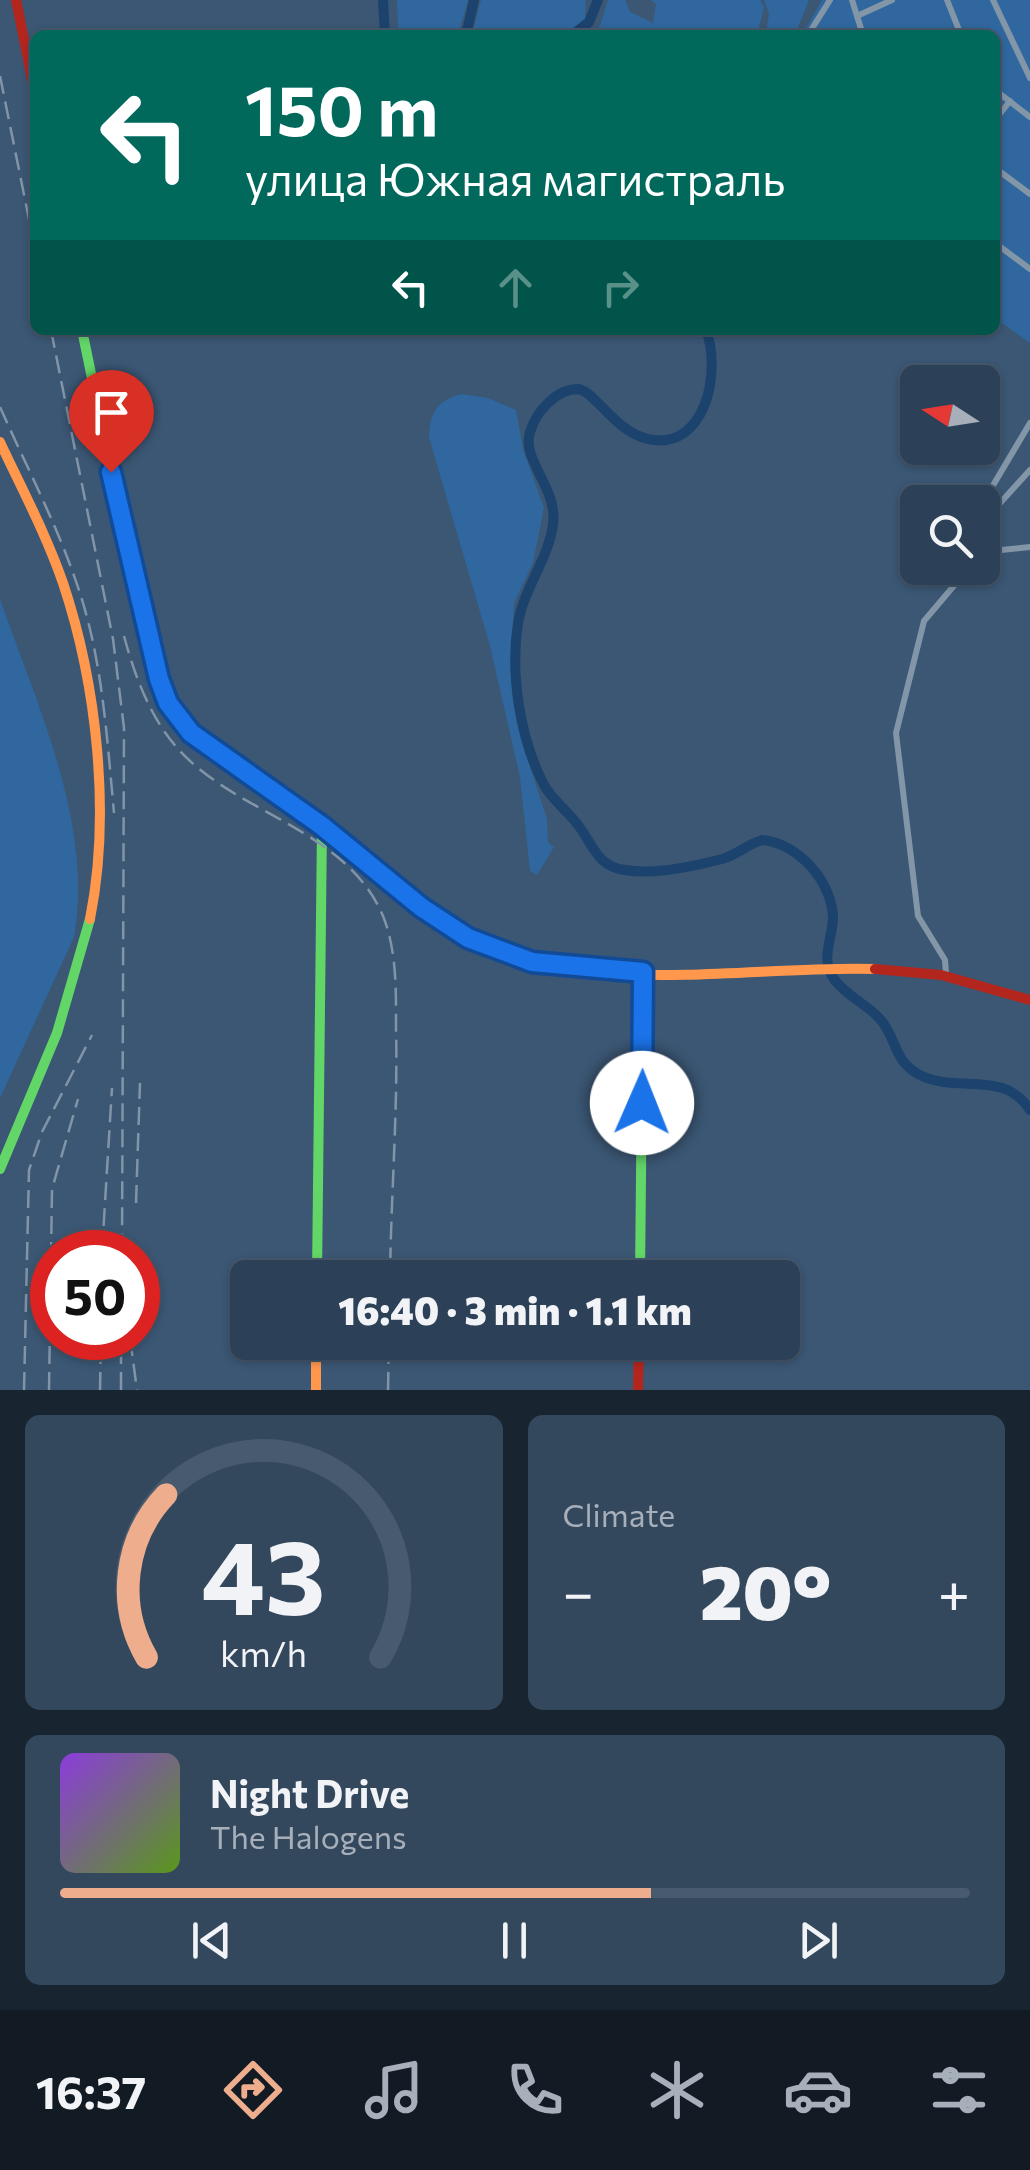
<!DOCTYPE html>
<html lang="en">
<head>
<meta charset="utf-8">
<style>
	body { margin:0; font-family:Commissioner,sans-serif; background:#34485d; color:#f1f3f6; height:100vh; display:flex; flex-direction:column; font-size:38px; white-space:nowrap }
	* { box-sizing:border-box; margin:0 }
	p { font-size:32px; color:#a6afba }
	.icon { flex:none; width:55px; height:55px; fill:none; stroke:currentColor; stroke-width:2; stroke-linecap:round; stroke-linejoin:round }
	.map { position:relative; height:1390px; overflow:hidden }
	.sheet { display:flex; flex-direction:column; gap:25px; padding:25px; background:#182430; flex:1 }
	.sheet>* { flex:none }
	.hud { position:absolute; left:30px; top:30px; width:970px; height:305px; border-radius:15px; box-shadow:0 2px 8px #0004,0 0 0 2px #485a6d; background:#00695c; color:#fff; overflow:hidden }
	.needle { width:65px; rotate:282deg }
	.fabs { position:absolute; left:900px; top:365px; display:grid; gap:20px }
	.fabs a { display:grid; place-items:center; width:100px; height:100px; border-radius:15px; background:#2c4157; box-shadow:0 2px 8px #0004,0 0 0 2px #485a6d; font-size:50px }
	.speed { position:absolute; left:30px; top:1230px; display:flex; gap:20px; font-size:50px; font-weight:700; text-align:center }
	.speed>* { display:grid; place-content:center; width:130px; height:130px; border-radius:50%; background:#2c4157; box-shadow:0 2px 8px #0004,0 0 0 2px #485a6d; line-height:1 }
	.speed .limit { border:15px solid #d22; background:#fff; color:#111 }
	.pin { position:absolute; display:grid; place-items:center; width:85px; height:85px; color:#fff; margin:-102px -42px; border-radius:50% 50% 50% 0; rotate:-45deg; box-shadow:0 0 10px #0007 }
	.pin .icon { rotate:45deg }
	.me { position:absolute; width:110px; margin:-55px; rotate:1deg; stroke-linejoin:round; filter:drop-shadow(0 0 8px #0008) }
	.turn { display:flex; align-items:center; gap:35px; height:210px; padding:0 50px; font-size:45px }
	.turn .icon { width:130px; height:130px; stroke-width:2.5 }
	.turn b { display:block; font-size:70px; line-height:85px }
	.lanes { display:flex; align-items:center; height:95px; padding:0 50px; background:#0003; justify-content:center; gap:50px; direction:ltr }
	.lanes .off { opacity:.35 }
	.big { font-size:75px; font-weight:800; line-height:1.1 }
	.sheet .tile { flex:1; display:flex; flex-direction:column; justify-content:center; gap:15px; min-width:0; padding:0 35px; border-radius:15px; background:#34485d }
	.sheet .dial { align-items:center; gap:0 }
	.dial svg { height:260px; overflow:visible; fill:none; stroke:#485a6d; stroke-width:7; stroke-linecap:round; text-anchor:middle }
	.dial text { fill:#f1f3f6; stroke:none }
	.song { display:flex; align-items:center; gap:30px }
	.cover { width:120px; height:120px; border-radius:15px; background:linear-gradient(135deg,hsl(270 70% 55%),hsl(90 70% 35%)) }
	.played { height:10px; border-radius:5px; background:linear-gradient(90deg,#eead8d 65%,#485a6d 65%) }
	.keys { display:flex; justify-content:space-around; direction:ltr }
	.heat { display:flex; justify-content:space-between; align-items:center; font-size:55px; direction:ltr }
	.sheet .tiles { flex:1; display:grid; gap:25px; grid-template-columns:1fr 1fr }
	.tile:last-child { grid-column:span 2 }
	.trip { position:absolute; left:230px; top:1260px; width:570px; height:100px; border-radius:15px; background:#2c4157; box-shadow:0 2px 8px #0004,0 0 0 2px #485a6d; font-weight:800; line-height:100px; text-align:center }
	.tab-bar { display:flex; height:160px; justify-content:space-around; align-items:center; background:#121a23; color:#a6afba }
	.tab-bar .icon { width:70px; height:70px }
	.tab-bar .active { color:#eead8d }
	.tab-bar b { font-size:45px; color:#f1f3f6 }
	.map>svg:first-child { display:block }
</style>
</head>
<body>
<div class="map">
<svg width="1030" height="1390" viewBox="0 0 1030 1390">
	<rect width="100%" height="100%" fill="#3b5774"/>
	<!-- green -->
	<g fill="#2f679e">
		<path d="M397 0H468L458 35H406L398 28Z"/>
		<path d="M481 0H586L585 19 563 35H472Z"/>
		<path d="M608 0H625L630 12 653 23 656 4 651 0H760L764 7 757 35H592L600 26Z"/>
		<path d="M764 0H809L795 35H766L769 13Z"/>
		<path d="M822 0H1030V343L995 318V35H802Z"/>
		<path d="M461 394 488 398 516 410 523 449 544 508 533 563 514 603 511 676 525 751 547 819 548 842 554 847 537 875 530 871 520 777 490 646 429 437C430 412 437 401 461 394Z"/>
		<path d="M0 599C36 703 94 824 74 937L0 1098Z"/>
	</g>
	<g fill="none" stroke-linecap="round" stroke-linejoin="round">
		<!-- river -->
		<g stroke="#1c436d" stroke-width="10">
			<path d="M383 0 385 35"/>
			<path d="M466 35 474 0"/>
			<path d="M573 35 589 22 598 0"/>
			<path d="M706 330C722 372 705 452 648 439 615 432 594 390 578 389 556 389 536 412 530 432 521 460 558 488 553 524 549 558 524 588 518 623 510 674 520 739 544 785 553 801 568 811 578 825 593 844 596 866 625 870 652 875 695 866 722 859 737 855 748 844 762 840 798 843 833 882 833 919 832 939 820 961 834 979 846 996 867 1004 880 1019 897 1038 893 1060 918 1074 956 1095 1003 1068 1030 1110"/>
		</g>
		<!-- street -->
		<g stroke="#8296a8" stroke-width="6">
			<path d="M852 0 863 35"/>
			<path d="M947 0 961 35"/>
			<path d="M993 0 1030 78"/>
			<path d="M857 16 892 0"/>
			<path d="M808 35 830 0"/>
			<path d="M995 90 1030 117"/>
			<path d="M995 120 1010 101"/>
			<path d="M995 168 1030 194"/>
			<path d="M995 243 1030 269"/>
			<path d="M982 504 1030 423"/>
			<path d="M982 523 1030 470"/>
			<path d="M982 552 1030 547"/>
			<path d="M946 974 945 960 918 916 896 733 924 621 969 568"/>
		</g>
		<!-- fast -->
		<g stroke="#63d668" stroke-width="10">
			<path d="M82 330 144 629 165 696"/>
			<path d="M0 1169 57 1033 90 919"/>
			<path d="M317 1278 322 826"/>
			<path d="M640 1278 643 972"/>
		</g>
		<!-- slow -->
		<g stroke="#ff974d" stroke-width="10">
			<path d="M0 442C22 489 46 534 63 583 97 685 111 814 90 919"/>
			<path d="M165 696C191 754 258 782 308 816 364 855 411 907 471 939 583 999 751 965 875 969"/>
			<path d="M316 1342V1390"/>
		</g>
		<!-- jam -->
		<g stroke="#b3261e" stroke-width="10">
			<path d="M16 0 35 94"/>
			<path d="M875 969 941 975 1030 1000"/>
			<path d="M638 1390 639 1342"/>
		</g>
		<!-- rail -->
		<g stroke="#8294a7" stroke-width="2.5" stroke-dasharray="18 8" stroke-linecap="butt">
			<path d="M0 76 35 249"/>
			<path d="M51 330 113 639 124 728 122 1252"/>
			<path d="M0 407C31 477 69 547 88 621 104 684 108 749 114 813"/>
			<path d="M124 636C135 677 151 720 180 751 239 815 346 829 383 916 397 951 396 991 396 1028 398 1111 391 1194 390 1278"/>
			<path d="M136 1203 140 1083"/>
			<path d="M102 1252 112 1088"/>
			<path d="M130 1338 137 1390"/>
			<path d="M24 1390 29 1170 42 1132 92 1035"/>
			<path d="M49 1390 52 1189 78 1099"/>
			<path d="M100 1390 101 1338"/>
			<path d="M121 1390V1352"/>
			<path d="M388 1390 389 1342"/>
		</g>
	</g>
	<g fill="none" stroke-linecap="round" stroke-linejoin="round">
		<defs>
			<path id="route" d="M111 472 159 679 168 703 191 733 322 826 421 907 468 938 532 962 643 972 642 1103"/>
		</defs>
		<!-- route casing -->
		<use href="#route" stroke="#114b97" stroke-width="25"/>
		<!-- route -->
		<use href="#route" stroke="#1a73e8" stroke-width="18"/>
	</g>
</svg>
<div class="fabs">
<a><svg class="needle" viewBox="-14 -14 28 28"><path d="M0-13l5 13h-10z" fill="#e53935"/><path d="M0 13l5-13h-10z" fill="#a6afba"/></svg></a>
<a><svg class="icon" aria-label="search" viewBox="0 0 24 24"><circle cx="10" cy="10" r="6"/><path d="M15 15l6 6"/></svg></a>
</div>
<div class="speed"><div class="limit">50</div></div>
<div class="pin" style="left:111px;top:472px;background:#d93025"><svg class="icon" aria-label="arrive" viewBox="0 0 24 24"><path d="M6 21V4h12l-3 4 3 4H6"/></svg></div>
<svg class="me" style="left:642px;top:1103px" viewBox="-20 -20 40 40"><circle r="19" fill="#fff"/><path d="M0-13L10 11 0 6-10 11z" fill="#1a73e8"/></svg>
<div class="trip">16:40 · 3 min · 1.1 km</div>
<div class="hud">
<div class="turn"><svg class="icon" aria-label="left" viewBox="0 0 24 24"><path d="M17 20v-9H6M10 6l-5 5 5 5"/></svg><div><b>150 m</b>улица Южная магистраль</div></div>
<div class="lanes"><svg class="icon" aria-label="left" viewBox="0 0 24 24"><path d="M17 20v-9H6M10 6l-5 5 5 5"/></svg><svg class="icon off" aria-label="ahead" viewBox="0 0 24 24"><path d="M12 20V5M6 11l6-6 6 6"/></svg><svg class="icon off" aria-label="right" viewBox="0 0 24 24"><path d="M7 20v-9h11M14 6l5 5-5 5"/></svg></div>
</div>
</div>
<section class="sheet">
<div class="tiles">
<div class="tile dial"><svg viewBox="0 0 100 80">
<path d="M14 69A42 42 0 1 1 86 69"/>
<path d="M14 69A42 42 0 0 1 20 19" stroke="#eead8d"/>
<text x="50" y="56" font-size="32" font-weight="700">43</text>
<text x="50" y="72" font-size="11">km/h</text>
</svg></div>
<div class="tile"><p>Climate</p>
<div class="heat"><a>−</a><b class="big">20°</b><a>+</a></div>
</div>
<div class="tile">
<div class="song"><i class="cover"></i><div><b>Night Drive</b><p>The Halogens</p></div></div>
<div class="played"></div>
<div class="keys"><svg class="icon" aria-label="previous" viewBox="0 0 24 24"><path d="M18 5L8 12l10 7zM5 5v14"/></svg><svg class="icon" aria-label="pause" viewBox="0 0 24 24"><path d="M8 5v14M16 5v14"/></svg><svg class="icon" aria-label="next" viewBox="0 0 24 24"><path d="M6 5l10 7-10 7zM19 5v14"/></svg></div>
</div>
</div>
</section>
<nav class="tab-bar">
<b>16:37</b>
<svg class="icon active" aria-label="directions" viewBox="0 0 24 24"><path d="M12 3l9 9-9 9-9-9zM9 14v-3h6M13 9l2 2-2 2"/></svg>
<svg class="icon" aria-label="music" viewBox="0 0 24 24"><path d="M9 18V5l10-2v13"/><circle cx="6" cy="18" r="3"/><circle cx="16" cy="16" r="3"/></svg>
<svg class="icon" aria-label="phone" viewBox="0 0 24 24"><path d="M5 4h4l2 5-3 2q2 4 5 5l2-3 5 2v4C11 20 4 13 5 4z"/></svg>
<svg class="icon" aria-label="climate" viewBox="0 0 24 24"><path d="M12 3v18M4 7l16 10M4 17L20 7"/></svg>
<svg class="icon" aria-label="car" viewBox="0 0 24 24"><path d="M5 17H2v-5l4-1 3-4h7l3 4 3 1v5h-3M9 17h6M6 11h13"/><circle cx="7" cy="17" r="2"/><circle cx="17" cy="17" r="2"/></svg>
<svg class="icon" aria-label="filters" viewBox="0 0 24 24"><path d="M4 7h16M4 17h16"/><circle cx="9" cy="7" r="2"/><circle cx="15" cy="17" r="2"/></svg>
</nav>
</body>
</html>
